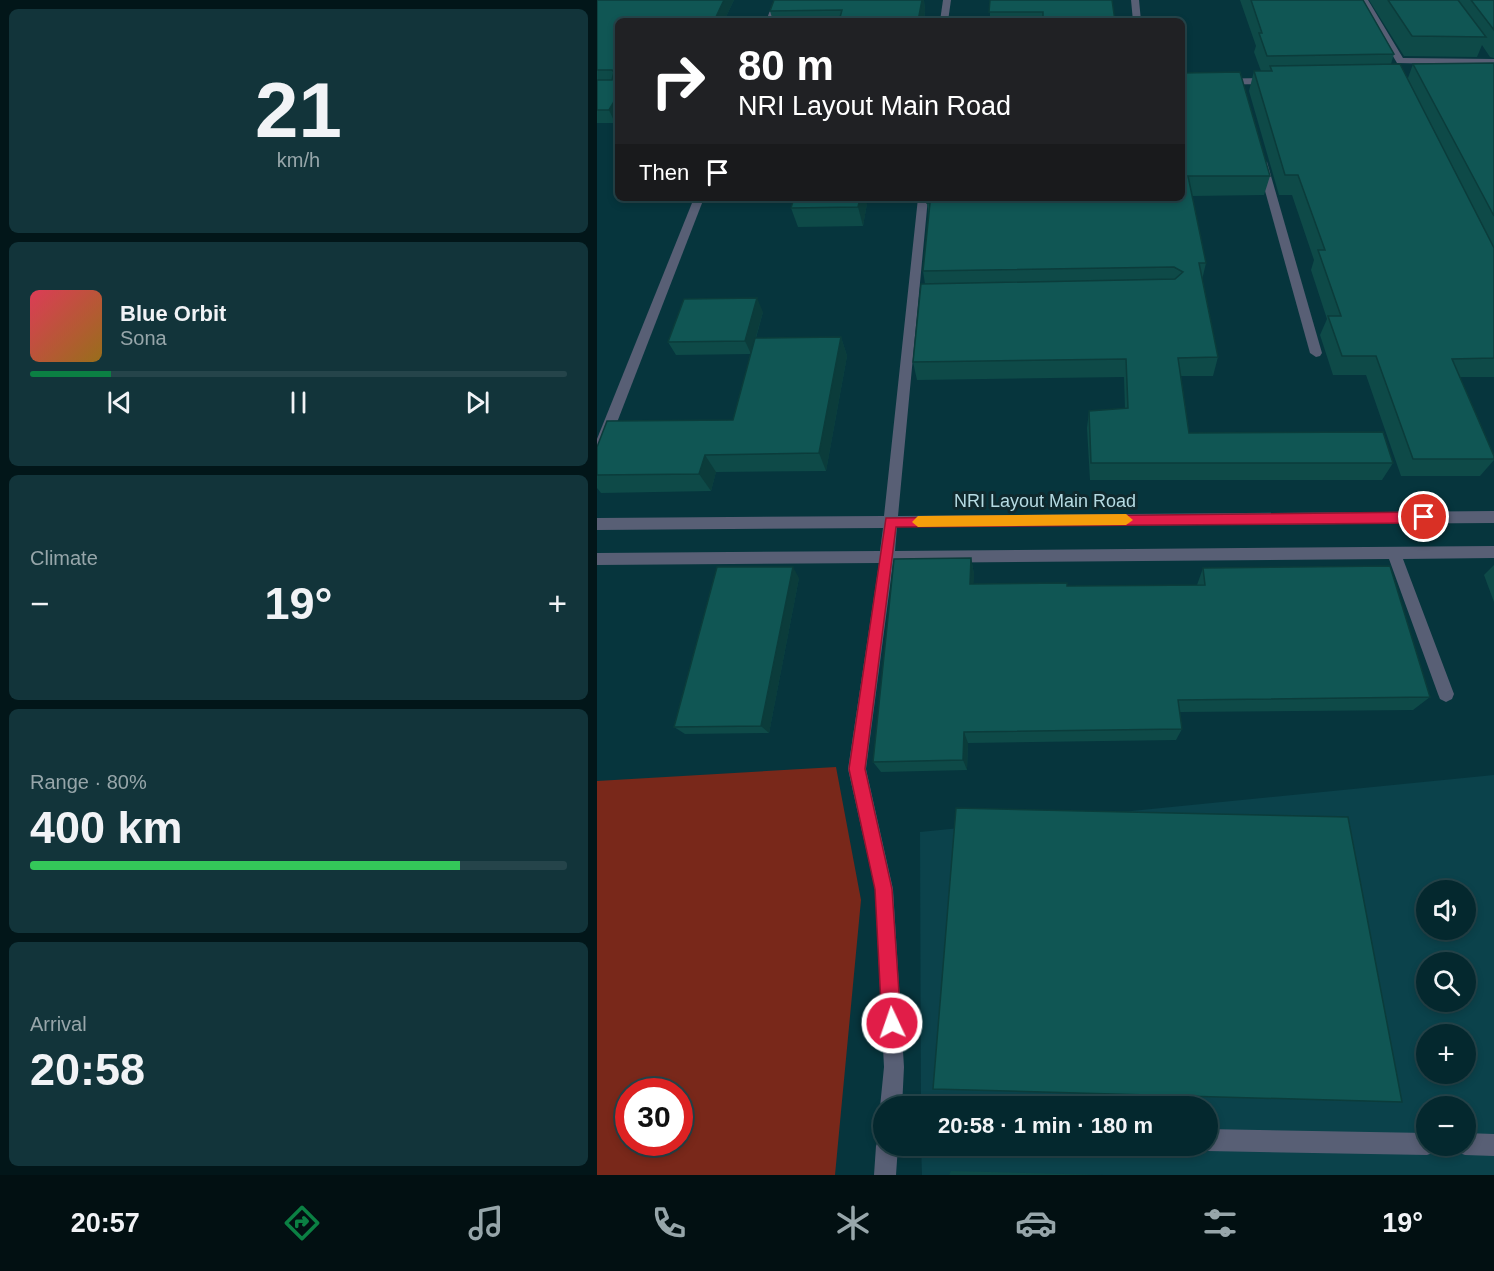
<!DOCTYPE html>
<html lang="en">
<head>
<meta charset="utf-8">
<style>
	body { margin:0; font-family:Helvetica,sans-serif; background:#12343a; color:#f1f3f6; height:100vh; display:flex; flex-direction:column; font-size:22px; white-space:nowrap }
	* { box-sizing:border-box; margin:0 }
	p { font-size:20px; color:#97a6aa }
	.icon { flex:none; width:33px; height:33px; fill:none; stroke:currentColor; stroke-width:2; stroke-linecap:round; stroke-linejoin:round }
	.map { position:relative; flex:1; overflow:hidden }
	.details { display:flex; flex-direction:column; gap:9px; padding:9px; background:#021619; width:597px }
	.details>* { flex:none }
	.banner { position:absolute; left:18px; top:18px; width:570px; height:183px; border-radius:9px; box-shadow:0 3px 9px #0003,0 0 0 2px #25444a; background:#202124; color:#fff; overflow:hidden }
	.buttons { position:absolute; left:819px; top:880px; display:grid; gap:12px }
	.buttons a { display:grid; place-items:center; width:60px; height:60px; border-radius:50%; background:#04282e; box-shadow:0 3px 9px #0003,0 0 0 2px #25444a; font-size:30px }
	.speed { position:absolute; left:18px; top:1078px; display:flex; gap:12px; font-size:30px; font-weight:700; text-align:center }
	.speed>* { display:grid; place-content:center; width:78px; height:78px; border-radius:50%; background:#04282e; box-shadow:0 3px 9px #0003,0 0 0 2px #25444a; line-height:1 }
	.speed .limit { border:9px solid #d22; background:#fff; color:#111 }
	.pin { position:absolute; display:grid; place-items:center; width:51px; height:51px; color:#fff; margin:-26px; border:3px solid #fff; border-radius:50%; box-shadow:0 2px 6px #0007 }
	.me { position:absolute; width:66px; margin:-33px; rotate:357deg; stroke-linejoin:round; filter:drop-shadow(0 0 4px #0008) }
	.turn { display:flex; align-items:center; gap:21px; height:126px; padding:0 24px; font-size:27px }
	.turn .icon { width:78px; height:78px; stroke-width:2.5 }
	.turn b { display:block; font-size:42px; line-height:51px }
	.then { display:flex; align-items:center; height:57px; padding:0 24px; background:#0003; gap:12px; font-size:22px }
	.big { font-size:45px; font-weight:700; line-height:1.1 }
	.details .widget { flex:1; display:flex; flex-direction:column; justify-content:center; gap:9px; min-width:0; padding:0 21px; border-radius:9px; background:#12343a }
	.details .dial { align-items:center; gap:0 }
	.dial b { font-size:78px; line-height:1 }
	.song { display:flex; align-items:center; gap:18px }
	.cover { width:72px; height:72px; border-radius:9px; background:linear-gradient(135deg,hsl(350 70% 55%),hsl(40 70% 35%)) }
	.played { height:6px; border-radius:3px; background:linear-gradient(90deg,#0b8043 15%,#25444a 15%) }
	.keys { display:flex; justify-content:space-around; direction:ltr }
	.heat { display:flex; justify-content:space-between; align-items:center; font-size:33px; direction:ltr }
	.charge { height:9px; border-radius:4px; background:linear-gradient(90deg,#34c759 80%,#25444a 0) }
	.trip { position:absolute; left:276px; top:1096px; width:345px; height:60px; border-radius:30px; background:#04282e; box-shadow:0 3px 9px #0003,0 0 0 2px #25444a; font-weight:700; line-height:60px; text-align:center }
	.tabs { display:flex; height:96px; justify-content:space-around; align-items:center; background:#021012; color:#97a6aa }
	.tabs .icon { width:42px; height:42px }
	.tabs .active { color:#0b8043 }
	.tabs b { font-size:27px; color:#f1f3f6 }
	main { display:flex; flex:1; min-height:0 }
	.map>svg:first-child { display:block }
</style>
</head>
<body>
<main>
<section class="details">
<div class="widget dial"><b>21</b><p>km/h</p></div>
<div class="widget">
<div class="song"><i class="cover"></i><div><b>Blue Orbit</b><p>Sona</p></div></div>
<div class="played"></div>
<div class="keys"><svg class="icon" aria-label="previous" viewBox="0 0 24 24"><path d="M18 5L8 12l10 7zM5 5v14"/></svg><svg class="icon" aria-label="pause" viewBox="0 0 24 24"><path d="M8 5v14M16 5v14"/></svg><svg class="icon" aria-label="next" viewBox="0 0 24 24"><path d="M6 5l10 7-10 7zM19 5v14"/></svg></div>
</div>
<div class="widget"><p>Climate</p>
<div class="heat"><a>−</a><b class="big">19°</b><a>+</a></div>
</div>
<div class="widget"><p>Range · 80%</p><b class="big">400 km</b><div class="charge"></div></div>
<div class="widget"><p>Arrival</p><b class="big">20:58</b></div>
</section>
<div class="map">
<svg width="897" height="1175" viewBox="0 0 897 1175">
	<rect width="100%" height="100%" fill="#06353d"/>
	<!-- built -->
	<path fill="#0b424b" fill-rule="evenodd" d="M897 775V1175H325L324 1146H610V1107H324L323 832ZM830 891H868V930H830ZM830 963H868V1002H830ZM830 1035H868V1074H830ZM830 1107H868V1146H830Z"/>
	<!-- green -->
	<path fill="#79281a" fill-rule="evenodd" d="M239 767 264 900 238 1175H0V781ZM32 1092H82V1143H32Z"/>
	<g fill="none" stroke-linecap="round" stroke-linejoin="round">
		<!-- minor -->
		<g fill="#585f75" fill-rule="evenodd">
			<path d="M177 0H185L177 21H169Z"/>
			<path d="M346 0H354L351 21H343Z"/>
			<path d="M534 0H542L544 21H536Z"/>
			<path d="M763 0H771L806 58 897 59V65L800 63Z"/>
			<path d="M585 79 675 78 679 81 675 84 585 85Z"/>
			<path d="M662 160 670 162 725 353 723 356 719 357 713 353 660 162Z"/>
			<path d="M97 198H107L7 456 0 461V439Z"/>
			<path d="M321 198H331L301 516 897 511V523L300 527 298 551 897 546V558L806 559 857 694 855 699 849 702 843 699 841 694 792 559 296 563 269 769 296 889 307 1067 305 1107H286V1115L283 1107 287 1067 278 889 251 769 282 563 0 565V553L283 551 286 528 0 530V518L287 516Z"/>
			<path d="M610 1129 830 1133V1146H840L838 1152 830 1155 610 1151 602 1146H610Z"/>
			<path d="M868 1133 897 1134V1156L868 1155 860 1152 858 1146H868Z"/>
			<path d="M286 1136V1146H301L299 1175H277L279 1146 282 1138Z"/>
		</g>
	</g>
	<!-- wall -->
	<g fill="#0e4a48">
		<path d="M0 0H137L127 21H21V118L18 123H0Z"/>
		<path d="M325 0H327L328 10 327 21H176L173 11Z"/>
		<path d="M393 0 518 21H393Z"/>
		<path d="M643 0H766L797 54 794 64 811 78 816 64 897 63V377H863L897 456V460L883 476H804L769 375H736L723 335 730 319 714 270 717 260 695 195H682L652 91 657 71H664L657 52 659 46Z"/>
		<path d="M772 0H897V58L893 57 885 45 880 57 807 56Z"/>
		<path d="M585 73 673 176 667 195 595 196 609 263 605 280 621 357 616 376H584L592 433 796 463 785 480H493L490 428 492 411 528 409 527 377 320 380 316 362 328 284 326 271 332 216 330 203Z"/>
		<path d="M271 198 266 226 201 227 194 208Z"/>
		<path d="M166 312 159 338 244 337 250 356 229 471 119 472 114 491 4 493 0 488V447L136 420 154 354 79 355 71 342Z"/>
		<path d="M374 558 377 574 376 584 470 586 600 585 606 568 833 697 816 710 583 712 585 729 579 740 371 743 370 770 284 772 276 762Z"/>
		<path d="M897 565V602L887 575Z"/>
		<path d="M202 578 172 733 88 734 77 727Z"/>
		<path d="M354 1171 507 1175H352Z"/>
	</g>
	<!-- shaded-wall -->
	<g fill="#0b3c3b">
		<path d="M127 0H137L127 21H117Z"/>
		<path d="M325 0H327L328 10 327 21H321Z"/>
		<path d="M21 95V118L18 123 12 110Z"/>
		<path d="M263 198H271L266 226 261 207Z"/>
		<path d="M160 298 166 312 154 354 148 341Z"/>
		<path d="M244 337 250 356 229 471 222 453Z"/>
		<path d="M108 455 119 472 114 491 102 474Z"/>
		<path d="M374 558 377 574 376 600 373 584Z"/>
		<path d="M196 567 202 578 172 733 164 726Z"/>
		<path d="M367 732 371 743 370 770 366 760Z"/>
	</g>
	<!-- building -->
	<g fill="#105654" stroke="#0b3c3b" stroke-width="1.5">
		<path d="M0 0H127L117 21H21V95L12 110H0V80H15L17 72 15 70H0Z"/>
		<path d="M177 0H325L321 21H242L245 10 173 11Z"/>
		<path d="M393 0H515L518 21H446V12H392Z"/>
		<path d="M654 0H766L797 54 670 56 662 33H665Z"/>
		<path d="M791 0H861L889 37 815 36Z"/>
		<path d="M874 0H897V30Z"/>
		<path d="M897 63V216L816 64Z"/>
		<path d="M803 64 897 248V358L855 359 897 456V459H816L779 356H745L731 316H744L721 250H728L701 175H688L657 71H675L673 66Z"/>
		<path d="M643 72 673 176H591L609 263H602L621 357 581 358 592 433 786 432 796 463H494L492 411 531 408 529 359 316 362 324 284 578 279 586 272 577 267 326 271 333 203H330L331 198H585V73Z"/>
		<path d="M197 198H263L261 207 194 208Z"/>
		<path d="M160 298 148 341 71 342 87 299Z"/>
		<path d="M244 337 222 453 108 455 102 474 0 475V447L10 421 136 420 158 338Z"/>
		<path d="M374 558 373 584 470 583V586L608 585 606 568 793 566 833 697 581 700 585 729 367 732 366 760 276 762 297 559Z"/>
		<path d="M120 567H196L164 726 77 727Z"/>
		<path d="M359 808 751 817 805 1102 336 1089Z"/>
	</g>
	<!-- route -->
	<path fill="#e11d48" stroke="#92132f" stroke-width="1.5" d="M827 512 834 517 827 523 299 527 268 769 295 889 304 1023 301 1029 295 1032 288 1029 285 1023 278 889 252 769 289 518Z"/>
	<!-- slow -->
	<path fill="#f59e0b" d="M529 514 536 520 529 525 321 527 315 522 321 516Z"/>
	<g text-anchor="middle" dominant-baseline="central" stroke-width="6" stroke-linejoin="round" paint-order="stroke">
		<!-- street labels -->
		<g font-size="18" fill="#b5dae2" stroke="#0f292e">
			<text x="448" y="501">NRI Layout Main Road</text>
		</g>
	</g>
</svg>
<div class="buttons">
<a><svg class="icon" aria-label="sound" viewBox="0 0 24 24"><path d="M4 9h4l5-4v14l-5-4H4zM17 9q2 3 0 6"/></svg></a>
<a><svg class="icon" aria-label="search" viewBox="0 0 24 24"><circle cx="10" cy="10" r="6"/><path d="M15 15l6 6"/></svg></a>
<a>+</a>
<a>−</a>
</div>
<div class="speed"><div class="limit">30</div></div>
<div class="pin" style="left:827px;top:517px;background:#d93025"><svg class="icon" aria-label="arrive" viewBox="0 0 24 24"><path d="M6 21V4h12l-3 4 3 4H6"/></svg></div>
<svg class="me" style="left:295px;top:1023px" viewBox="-20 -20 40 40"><circle r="17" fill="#e11d48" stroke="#fff" stroke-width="3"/><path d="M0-11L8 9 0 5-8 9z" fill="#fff"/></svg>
<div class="trip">20:58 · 1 min · 180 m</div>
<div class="banner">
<div class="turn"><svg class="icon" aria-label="right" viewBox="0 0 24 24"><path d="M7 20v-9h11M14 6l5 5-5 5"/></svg><div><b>80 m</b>NRI Layout Main Road</div></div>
<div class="then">Then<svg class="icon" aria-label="arrive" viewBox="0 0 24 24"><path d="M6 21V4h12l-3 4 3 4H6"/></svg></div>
</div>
</div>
</main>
<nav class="tabs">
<b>20:57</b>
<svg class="icon active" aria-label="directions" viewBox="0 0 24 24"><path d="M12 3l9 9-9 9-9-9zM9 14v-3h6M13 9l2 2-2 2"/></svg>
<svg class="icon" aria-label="music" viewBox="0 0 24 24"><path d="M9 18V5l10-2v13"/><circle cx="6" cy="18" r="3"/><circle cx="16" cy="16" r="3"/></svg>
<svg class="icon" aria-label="phone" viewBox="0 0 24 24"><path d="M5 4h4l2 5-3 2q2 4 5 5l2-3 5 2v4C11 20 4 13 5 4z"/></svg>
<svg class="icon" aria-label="climate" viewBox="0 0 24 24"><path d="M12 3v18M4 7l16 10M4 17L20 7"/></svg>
<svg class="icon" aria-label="car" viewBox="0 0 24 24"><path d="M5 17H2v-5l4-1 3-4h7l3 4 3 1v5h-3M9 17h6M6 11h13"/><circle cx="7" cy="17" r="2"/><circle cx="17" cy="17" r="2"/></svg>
<svg class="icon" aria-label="filters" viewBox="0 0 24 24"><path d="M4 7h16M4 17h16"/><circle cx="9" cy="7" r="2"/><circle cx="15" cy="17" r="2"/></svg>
<b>19°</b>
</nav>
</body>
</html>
